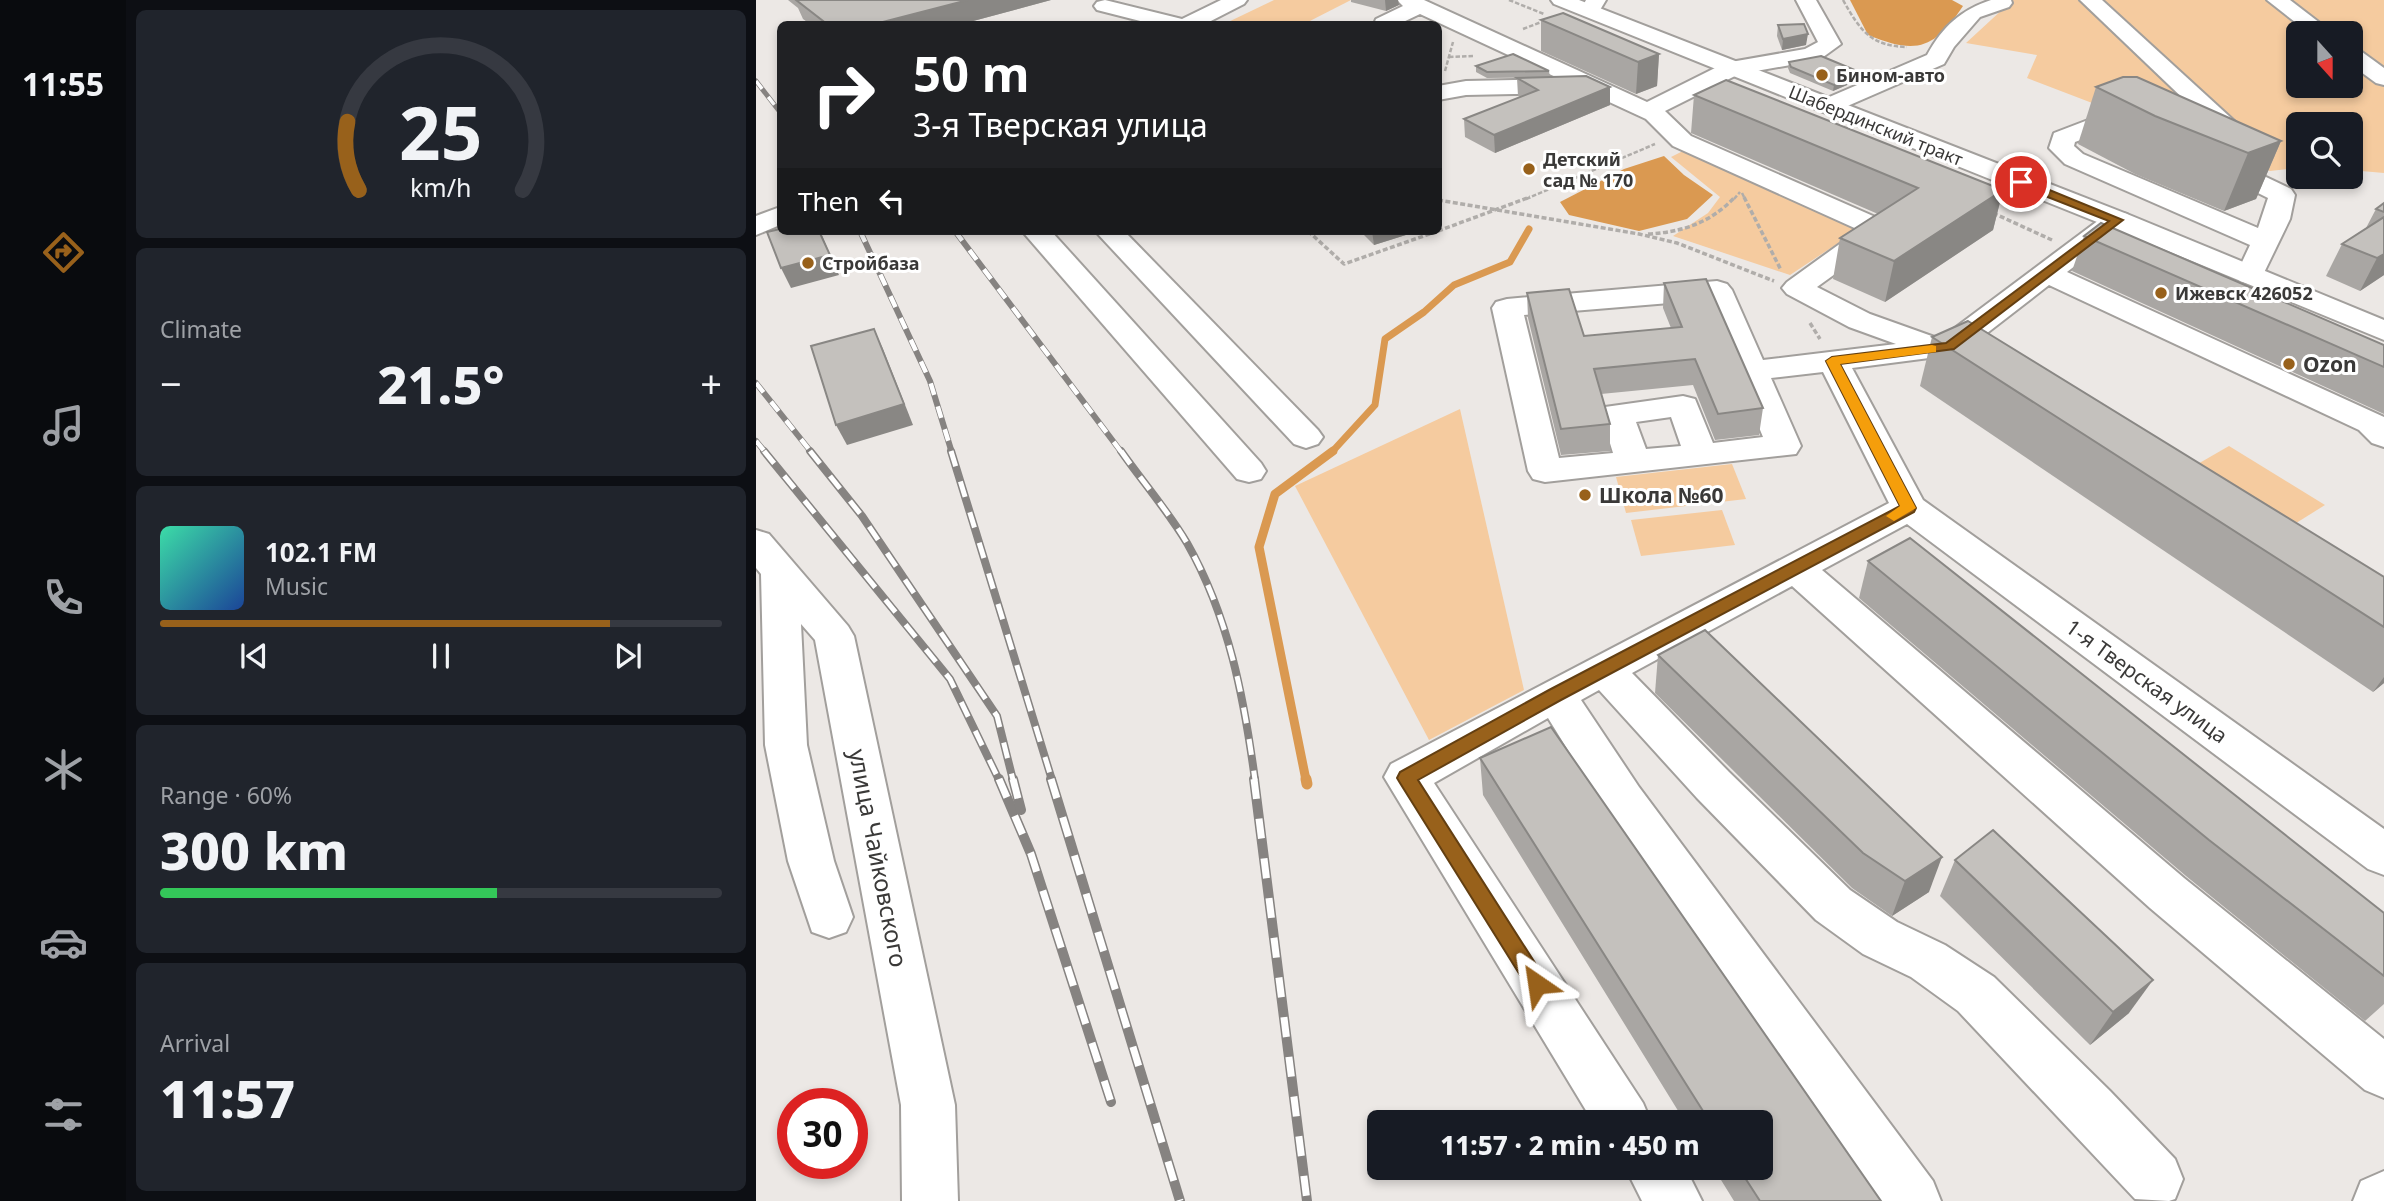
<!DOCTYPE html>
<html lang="en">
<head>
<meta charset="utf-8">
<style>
	body { margin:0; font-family:"Noto Sans",sans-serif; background:#20242c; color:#f1f3f6; height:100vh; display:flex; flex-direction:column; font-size:26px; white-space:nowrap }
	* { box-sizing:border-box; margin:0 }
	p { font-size:23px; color:#9ea1a6 }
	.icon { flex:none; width:38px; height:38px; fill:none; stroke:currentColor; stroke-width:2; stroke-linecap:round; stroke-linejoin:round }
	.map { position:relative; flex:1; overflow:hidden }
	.drawer { display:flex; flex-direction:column; gap:10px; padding:10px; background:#0d0f14; width:630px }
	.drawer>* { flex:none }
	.top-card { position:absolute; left:21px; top:21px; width:665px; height:214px; border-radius:10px; box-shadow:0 4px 10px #0003; background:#202124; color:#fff; overflow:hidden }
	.needle { width:46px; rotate:159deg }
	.buttons { position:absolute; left:1530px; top:21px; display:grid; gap:14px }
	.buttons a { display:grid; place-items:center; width:77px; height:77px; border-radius:10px; background:#171b24; box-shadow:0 4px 10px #0003; font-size:35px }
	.speed { position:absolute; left:21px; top:1088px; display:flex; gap:14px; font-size:35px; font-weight:700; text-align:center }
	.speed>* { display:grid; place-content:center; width:91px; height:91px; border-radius:50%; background:#171b24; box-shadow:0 4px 10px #0003; line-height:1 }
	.speed .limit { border:10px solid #d22; background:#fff; color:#111 }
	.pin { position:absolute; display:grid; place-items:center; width:60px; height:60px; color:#fff; margin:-30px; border:4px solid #fff; border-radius:50%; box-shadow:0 2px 7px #0007 }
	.me { position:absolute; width:77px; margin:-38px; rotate:328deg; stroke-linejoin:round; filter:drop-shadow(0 0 5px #0008) }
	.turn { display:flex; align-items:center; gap:24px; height:147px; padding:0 21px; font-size:32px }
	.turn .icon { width:91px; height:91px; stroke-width:2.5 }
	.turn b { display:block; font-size:49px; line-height:60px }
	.then { display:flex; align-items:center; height:66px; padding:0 21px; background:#0003; gap:14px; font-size:26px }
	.big { font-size:52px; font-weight:800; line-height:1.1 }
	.drawer .widget { flex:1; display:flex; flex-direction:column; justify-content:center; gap:10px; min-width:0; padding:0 24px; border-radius:10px; background:#20242c }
	.drawer .dial { align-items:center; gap:0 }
	.dial svg { height:182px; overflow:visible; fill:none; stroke:#363941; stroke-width:7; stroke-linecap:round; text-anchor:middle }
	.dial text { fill:#f1f3f6; stroke:none }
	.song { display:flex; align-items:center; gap:21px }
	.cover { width:84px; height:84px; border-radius:10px; background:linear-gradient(135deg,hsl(160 70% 55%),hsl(220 70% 35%)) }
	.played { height:7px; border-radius:4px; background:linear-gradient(90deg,#98611b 80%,#363941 80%) }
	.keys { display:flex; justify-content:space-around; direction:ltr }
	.heat { display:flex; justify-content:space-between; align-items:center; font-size:38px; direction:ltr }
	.charge { height:10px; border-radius:5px; background:linear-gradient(90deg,#34c759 60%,#363941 0) }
	.trip { position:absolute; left:611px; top:1110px; width:406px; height:70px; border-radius:10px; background:#171b24; box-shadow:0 4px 10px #0003; font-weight:800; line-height:70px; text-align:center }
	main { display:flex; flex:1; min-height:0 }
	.tabs { display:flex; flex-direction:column; width:126px; justify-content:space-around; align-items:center; background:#090b0e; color:#9ea1a6 }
	.tabs .icon { width:49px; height:49px }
	.tabs .active { color:#98611b }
	.tabs b { font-size:32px; color:#f1f3f6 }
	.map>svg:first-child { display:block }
</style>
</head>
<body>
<main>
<nav class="tabs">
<b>11:55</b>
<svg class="icon active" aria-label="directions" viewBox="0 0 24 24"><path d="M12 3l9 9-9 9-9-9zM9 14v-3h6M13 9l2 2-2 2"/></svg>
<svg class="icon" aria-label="music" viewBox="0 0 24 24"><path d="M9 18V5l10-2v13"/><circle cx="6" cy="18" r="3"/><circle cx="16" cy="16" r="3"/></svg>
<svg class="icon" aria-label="phone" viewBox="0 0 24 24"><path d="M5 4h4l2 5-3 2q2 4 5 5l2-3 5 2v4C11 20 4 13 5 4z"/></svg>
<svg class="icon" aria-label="climate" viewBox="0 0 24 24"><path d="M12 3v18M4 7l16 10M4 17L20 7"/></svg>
<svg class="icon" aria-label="car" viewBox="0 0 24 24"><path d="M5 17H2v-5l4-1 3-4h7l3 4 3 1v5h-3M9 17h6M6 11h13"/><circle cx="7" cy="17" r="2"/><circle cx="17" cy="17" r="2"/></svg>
<svg class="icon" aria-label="filters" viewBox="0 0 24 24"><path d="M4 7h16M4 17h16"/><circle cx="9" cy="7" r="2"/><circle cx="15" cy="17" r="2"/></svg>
</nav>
<section class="drawer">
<div class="widget dial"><svg viewBox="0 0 100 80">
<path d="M14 69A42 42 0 1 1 86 69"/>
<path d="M14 69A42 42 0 0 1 9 39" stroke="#98611b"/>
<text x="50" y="56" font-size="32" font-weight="700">25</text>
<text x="50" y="72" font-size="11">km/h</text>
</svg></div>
<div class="widget"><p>Climate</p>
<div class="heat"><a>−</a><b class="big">21.5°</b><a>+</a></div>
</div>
<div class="widget">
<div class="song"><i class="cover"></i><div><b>102.1 FM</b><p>Music</p></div></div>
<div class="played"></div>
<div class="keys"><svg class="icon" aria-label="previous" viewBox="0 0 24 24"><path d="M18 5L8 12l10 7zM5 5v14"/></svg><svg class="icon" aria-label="pause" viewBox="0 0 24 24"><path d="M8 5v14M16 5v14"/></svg><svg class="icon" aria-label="next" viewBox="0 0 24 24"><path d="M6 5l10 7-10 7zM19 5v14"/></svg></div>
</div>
<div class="widget"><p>Range · 60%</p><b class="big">300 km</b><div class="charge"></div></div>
<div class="widget"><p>Arrival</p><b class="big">11:57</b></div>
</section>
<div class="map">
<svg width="1628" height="1201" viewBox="0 0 1628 1201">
	<rect width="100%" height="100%" fill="#ece8e5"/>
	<!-- green -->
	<g fill="#f5cb9f" fill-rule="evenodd">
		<path d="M518 0H595L548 24H468Z"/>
		<path d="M1246 0H1628V173L1594 170V124H1542V168L1514 171 1271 78 1281 55 1210 43 1248 8ZM1542 33H1594V86H1542Z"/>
		<path d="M935 147 1102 230 1034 275 917 236 952 213 964 197 915 157Z"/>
		<path d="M704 409 768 690 673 740 539 486Z"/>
		<path d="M1473 446 1569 505 1537 525 1440 465Z"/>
		<path d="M976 464 990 499 870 513 860 477Z"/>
		<path d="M966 510 979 545 885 556 875 520Z"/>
	</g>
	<!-- water -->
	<g fill="#da9951">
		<path d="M1094 0H1196L1207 6C1178 49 1161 55 1112 35Z"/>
		<path d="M908 156 928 175 957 195 931 219 883 231 813 215 804 202 868 169Z"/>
	</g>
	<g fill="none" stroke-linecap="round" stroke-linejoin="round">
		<!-- stream-far2 -->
		<path stroke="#da9951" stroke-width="7" d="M575 453 619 405 629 339 668 312 698 285 754 262 773 229"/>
		<!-- stream-far1 -->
		<path stroke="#da9951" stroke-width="9" d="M550 780 503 547 519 494 577 451"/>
		<!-- stream -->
		<path stroke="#da9951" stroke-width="11" d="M550 779 551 784"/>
		<defs>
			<g id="minor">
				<path d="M349 0 426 19 465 0H491L488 4 449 24H396L341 10 338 6 341 2Z"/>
				<path d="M641 0H668L891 102 969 63 1049 49 1062 42 1040 0H1060L1085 44 1063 60 983 74 909 111 935 136 1133 223 1137 229 1133 235 1061 287 1114 314 1184 339 1351 214 1361 212 1371 214 1375 220 1371 226 1311 272 1628 417V447L1616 443 1603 430 1293 285 1204 354 1096 368 1167 500 1628 829V875L1612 869 1151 524 1066 570 1428 878 1628 1039V1098L1609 1090 1394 908 1036 586 876 673 973 772 1094 890 1141 922 1189 945 1238 977 1354 1091 1419 1159 1427 1179 1419 1199 1413 1201 1379 1199 1202 1011 1155 977 1107 954 1060 920 941 798 843 690 825 700 883 787 1177 1181 1185 1201H1123L851 813 792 718 678 783 887 1103 895 1122H837L628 777 635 764 1133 503 1067 372 1015 378 1045 446 1040 454 789 482 777 479 772 471 736 308 740 302 751 299 961 281 971 284 976 290 1007 360 1140 344 1093 327 1031 294 1026 288 1031 282 1103 230 917 146 890 119 823 88 813 93 710 95 682 100V86L710 81 804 79 664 14 643 24H618L620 19 647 6ZM950 300 1007 437 957 443 939 399 927 396 849 407 845 414 857 453 803 458 768 315ZM915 417 925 446 890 449 880 422Z"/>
				<path d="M830 0H850L841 15H827L824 11Z"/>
				<path d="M1235 0H1255L1256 3 1253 7 1224 17 1198 47 1188 64 1080 111H1064L1060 106 1064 101 1171 55C1187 26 1205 10 1235 0Z"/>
				<path d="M1324 0H1346L1498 139 1501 144 1498 149 1489 151 1480 149Z"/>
				<path d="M1511 0H1534L1577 33H1553Z"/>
				<path d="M1594 47 1602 49 1628 68V85L1620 83 1594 64Z"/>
				<path d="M1358 115 1384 121 1387 126 1384 131 1375 133 1349 131 1319 142 1318 146 1327 154 1502 228 1512 198 1450 167 1446 162 1450 157 1459 154 1468 157 1535 189 1539 195 1534 219 1504 281 1494 284 1484 281 1480 275 1494 245 1309 164 1293 148 1298 133 1332 120Z"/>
				<path d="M24 207V225L0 235V216Z"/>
				<path d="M266 231H295L505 463 510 471 505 479 493 482 481 479Z"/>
				<path d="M339 231H368L562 430 567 437 562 444 550 448 538 444Z"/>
				<path d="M0 530 13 534 92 626 98 636 199 1105 202 1201H146L145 1105 59 640 45 624 51 745 78 861 97 917 90 932 73 938 56 932 32 861 9 745 5 574 0 568Z"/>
				<path d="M869 1167H929L946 1201H886Z"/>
				<path d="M1628 1171V1201H1597L1605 1181Z"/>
			</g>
			<path id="major" d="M795 0H823L1371 214 1628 320V340L1351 226 798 4Z"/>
		</defs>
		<!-- minor casing -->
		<use href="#minor" stroke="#a29f9c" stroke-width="4"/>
		<!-- major casing -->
		<use href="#major" stroke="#a29f9c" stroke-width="4"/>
		<!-- path-far1 -->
		<g stroke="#b0adaa" stroke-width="2.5" stroke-dasharray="4.5 2" stroke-linecap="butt">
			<path d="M753 0 788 14"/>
			<path d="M1087 0C1104 30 1114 46 1151 47"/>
			<path d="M767 29 788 21"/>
			<path d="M693 57 719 56"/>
			<path d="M689 71 697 42"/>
			<path d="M986 193 989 199"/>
			<path d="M770 199 899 144"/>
			<path d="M978 199 984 192"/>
		</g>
		<!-- path -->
		<g stroke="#b0adaa" stroke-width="3.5" stroke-dasharray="5 2.5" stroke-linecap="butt">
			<path d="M988 197 1025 270"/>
			<path d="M682 200 883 234 921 243 1018 281"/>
			<path d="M1237 213 1296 240"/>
			<path d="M552 231 588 264 682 231"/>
			<path d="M682 231 774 197"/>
			<path d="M892 234C927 232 954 223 979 197"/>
			<path d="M1054 323 1064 339"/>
		</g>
		<!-- minor -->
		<use href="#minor" fill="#fff" fill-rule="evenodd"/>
		<!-- major -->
		<use href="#major" fill="#fff" fill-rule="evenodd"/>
		<defs>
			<path id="rail-far3" d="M0 81 24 112"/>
			<g id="rail-far2">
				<path d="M104 231 174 381 196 453"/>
				<path d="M199 231 366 453"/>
				<path d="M0 383 56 453"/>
				<path d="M0 441 10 453"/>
			</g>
			<g id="rail-far1">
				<path d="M8 451 194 679 243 780"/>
				<path d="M54 451 106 516 241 716 257 780"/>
				<path d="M195 451 296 780"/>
				<path d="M365 451C386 481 412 511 431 543 473 617 488 698 499 780"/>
			</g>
			<g id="rail">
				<path d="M243 779 275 854 355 1102"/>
				<path d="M257 779 265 810"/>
				<path d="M295 779 424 1201"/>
				<path d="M498 779 551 1201"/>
			</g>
		</defs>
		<!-- rail-far3 casing -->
		<use href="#rail-far3" stroke="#868381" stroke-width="5"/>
		<!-- rail-far2 casing -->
		<use href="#rail-far2" stroke="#868381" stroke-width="6"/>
		<!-- rail-far1 casing -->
		<use href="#rail-far1" stroke="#868381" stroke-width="8"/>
		<!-- rail casing -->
		<use href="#rail" stroke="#868381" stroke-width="10"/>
		<!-- rail-far3 -->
		<use href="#rail-far3" stroke="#fff" stroke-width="3.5" stroke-dasharray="10" stroke-linecap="butt"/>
		<!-- rail-far2 -->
		<use href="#rail-far2" stroke="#fff" stroke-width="4.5" stroke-dasharray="12" stroke-linecap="butt"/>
		<!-- rail-far1 -->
		<use href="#rail-far1" stroke="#fff" stroke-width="5" stroke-dasharray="16" stroke-linecap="butt"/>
		<!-- rail -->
		<use href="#rail" stroke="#fff" stroke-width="7" stroke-dasharray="20" stroke-linecap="butt"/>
	</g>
	<!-- wall -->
	<g fill="#a9a6a3">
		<path d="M32 0H295L206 24H54L47 19 42 8Z"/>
		<path d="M595 0H642L643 5 630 11 595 2Z"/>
		<path d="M785 20 903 54 901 86 880 94 785 51Z"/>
		<path d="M1022 25 1050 45 1026 50 1021 36Z"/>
		<path d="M1033 62 1106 73 1105 79 1077 91 1034 73 1032 68Z"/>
		<path d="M720 66 793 71 794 77 731 78 720 72Z"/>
		<path d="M761 78 854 105 739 153 709 137 708 119 764 97 762 96Z"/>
		<path d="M1340 87 1525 141 1500 199 1468 211 1379 174 1322 144Z"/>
		<path d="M938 95 1247 190 1237 230 1129 302 1077 279 1084 238 1122 214 935 133Z"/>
		<path d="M1628 203V275L1604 291 1570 276 1586 244 1610 228 1620 209Z"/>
		<path d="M604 231H653V234L618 245Z"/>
		<path d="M1328 236 1628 345V414L1316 271Z"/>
		<path d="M908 283 1007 408 1003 435 959 440 937 385 845 394 854 424V451L805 455 772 318 771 293 828 336 915 328 907 308Z"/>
		<path d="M1176 337 1628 577V683L1617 692 1164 386Z"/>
		<path d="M1112 561 1628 913V1004L1609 1021 1430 876 1103 598Z"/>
		<path d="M902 655 1173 892 1136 916 1096 888 899 693Z"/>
		<path d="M724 758 1125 1201H978L957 1167H1004V1122H929L727 795Z"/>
		<path d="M1199 860 1373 1013 1334 1045 1184 896Z"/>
	</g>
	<!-- shaded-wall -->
	<g fill="#898784">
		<path d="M212 0H295L206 24H119Z"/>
		<path d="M629 0H642L643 5 630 11Z"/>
		<path d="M1052 34 1050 45 1026 50 1027 39Z"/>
		<path d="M903 54 901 86 880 94 882 62Z"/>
		<path d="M1106 73 1105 79 1077 91 1078 85Z"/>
		<path d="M854 87V105L739 153 738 135Z"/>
		<path d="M1525 141 1500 199 1468 211 1492 153Z"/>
		<path d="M1247 190 1237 230 1129 302 1138 261Z"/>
		<path d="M64 231 83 275 35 288 25 268Z"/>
		<path d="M616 231H653V234L618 245Z"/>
		<path d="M1628 254V275L1604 291 1621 258Z"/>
		<path d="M118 329 127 349 157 425 91 445 80 425Z"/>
		<path d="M1628 677V683L1617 692Z"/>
		<path d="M1186 857 1173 892 1136 916 1149 881Z"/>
		<path d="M1397 980 1373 1013 1334 1045 1357 1012Z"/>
	</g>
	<!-- building -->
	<g fill="#c4c1bd" stroke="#898784" stroke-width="2">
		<path d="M40 0H212L119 24H71Z"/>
		<path d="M807 13 903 54 882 62 785 20Z"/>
		<path d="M1048 24 1052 34 1027 39 1022 25Z"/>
		<path d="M757 54 793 71 731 72 720 66Z"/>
		<path d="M1065 56 1106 73 1078 85 1035 67 1033 62Z"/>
		<path d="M830 76 854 87 738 135 708 119 782 90 761 78Z"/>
		<path d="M1367 77H1381L1525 141 1492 153 1399 116 1340 87Z"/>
		<path d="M970 80 1247 190 1138 261 1084 238 1162 188 938 95Z"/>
		<path d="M1628 203V212L1620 209Z"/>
		<path d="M1628 217V254L1621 258 1586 244Z"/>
		<path d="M1345 223 1628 345V367L1328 236Z"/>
		<path d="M24 229V231H63L74 255 25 268 11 232Z"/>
		<path d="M950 279 1007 408 962 414 939 359 838 369 854 424 805 429 771 293 813 289 828 336 926 327 908 283Z"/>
		<path d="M1212 321 1628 577V627L1176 337Z"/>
		<path d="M118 329 148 404 80 425 55 346Z"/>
		<path d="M1154 538 1628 913V976L1453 840 1112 561Z"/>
		<path d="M949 630 1186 857 1149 881 1107 853 902 655Z"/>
		<path d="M795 727 1125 1201H1004L982 1167H1004V1122H954L724 758Z"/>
		<path d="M1237 830 1397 980 1357 1012 1199 860Z"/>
	</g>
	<!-- route -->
	<path fill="#98611b" stroke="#633f12" stroke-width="2" d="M1261 180H1269L1367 220 1198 349 1084 364 1160 508 1158 512 805 700 662 780 788 977 791 984 788 991 781 994 774 991 644 783 641 778 644 772 793 690 1144 506 1070 361 1076 357 1190 343 1353 221 1261 185Z"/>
	<!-- slow -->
	<path fill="#f59e0b" d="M1176 345 1180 346V352L1084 364 1160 508 1138 521 1130 516 1144 506 1070 361 1076 357Z"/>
	<!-- markers -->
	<g fill="#98611b" stroke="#fff" stroke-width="2.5">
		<circle cx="1066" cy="75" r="7"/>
		<circle cx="773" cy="169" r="7"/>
		<circle cx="52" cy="263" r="7"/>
		<circle cx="1405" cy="293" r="7"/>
		<circle cx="1533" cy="364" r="7"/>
		<circle cx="829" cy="495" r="7"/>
	</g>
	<g text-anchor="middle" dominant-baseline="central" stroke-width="6" stroke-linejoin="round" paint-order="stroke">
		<!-- far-poi labels -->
		<g font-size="18" font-weight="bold" fill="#3a3938" stroke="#fff" text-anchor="start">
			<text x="1080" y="75">Бином-авто</text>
			<text x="787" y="159">Детский<tspan x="787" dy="21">сад № 170</tspan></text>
			<text x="66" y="263">Стройбаза</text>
			<text x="1419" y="293">Ижевск 426052</text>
		</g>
		<!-- far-street labels -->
		<g font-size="18" fill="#3a3938" stroke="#fff">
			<text transform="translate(1120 125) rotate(22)">Шабердинский тракт</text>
		</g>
		<!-- poi labels -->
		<g font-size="21" font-weight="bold" fill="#3a3938" stroke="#fff" text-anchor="start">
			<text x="1547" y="364">Ozon</text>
			<text x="843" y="495">Школа №60</text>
		</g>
		<!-- street labels -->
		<g font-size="21" fill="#3a3938" stroke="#fff">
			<text transform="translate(1391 681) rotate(36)">1-я Тверская улица</text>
		</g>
		<!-- near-street labels -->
		<g font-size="24" fill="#3a3938" stroke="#fff">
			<text transform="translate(123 858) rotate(79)">улица Чайковского</text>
		</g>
	</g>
</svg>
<div class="buttons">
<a><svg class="needle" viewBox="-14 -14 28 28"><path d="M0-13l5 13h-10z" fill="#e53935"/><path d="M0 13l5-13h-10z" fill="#9ea1a6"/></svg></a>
<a><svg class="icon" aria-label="search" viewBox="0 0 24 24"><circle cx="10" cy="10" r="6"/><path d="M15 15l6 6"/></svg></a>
</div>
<div class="speed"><div class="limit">30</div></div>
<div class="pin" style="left:1265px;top:182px;background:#d93025"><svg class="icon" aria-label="arrive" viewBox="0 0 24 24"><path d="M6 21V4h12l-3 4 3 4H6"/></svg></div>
<svg class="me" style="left:781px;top:984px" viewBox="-20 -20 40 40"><path d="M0-17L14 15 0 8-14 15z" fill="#98611b" stroke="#fff" stroke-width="4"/></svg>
<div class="trip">11:57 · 2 min · 450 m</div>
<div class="top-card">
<div class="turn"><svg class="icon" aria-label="right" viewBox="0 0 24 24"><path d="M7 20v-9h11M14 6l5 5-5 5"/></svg><div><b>50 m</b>3-я Тверская улица</div></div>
<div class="then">Then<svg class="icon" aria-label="left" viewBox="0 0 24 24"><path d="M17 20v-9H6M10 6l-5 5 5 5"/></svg></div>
</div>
</div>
</main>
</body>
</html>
